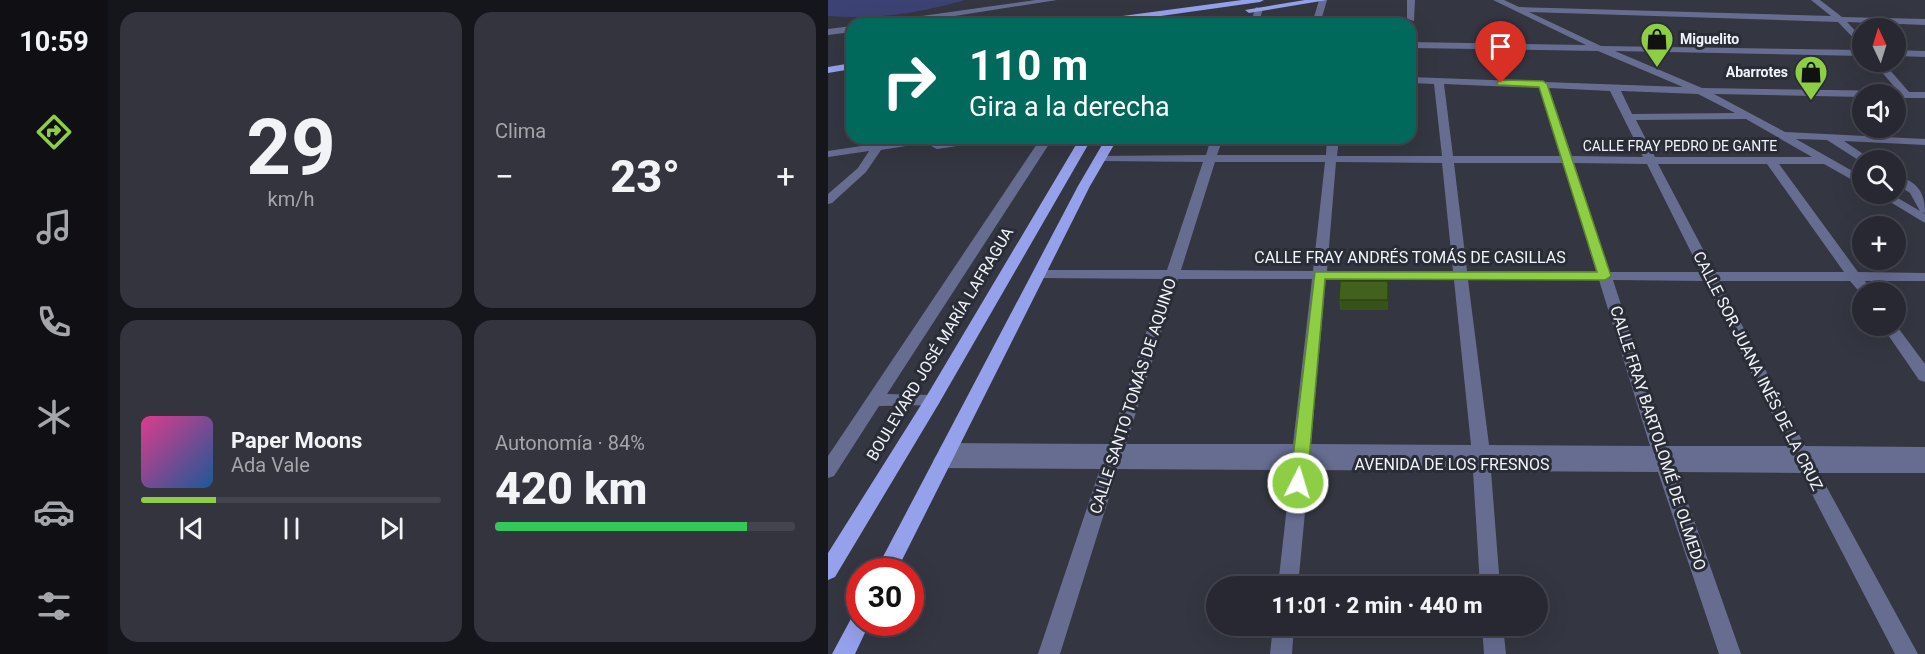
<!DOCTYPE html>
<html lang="es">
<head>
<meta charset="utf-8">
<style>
	body { margin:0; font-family:Roboto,sans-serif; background:#33343d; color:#f1f3f6; height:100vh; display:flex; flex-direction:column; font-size:22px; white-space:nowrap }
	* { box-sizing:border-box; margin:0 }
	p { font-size:20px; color:#a4a6ab }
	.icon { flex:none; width:33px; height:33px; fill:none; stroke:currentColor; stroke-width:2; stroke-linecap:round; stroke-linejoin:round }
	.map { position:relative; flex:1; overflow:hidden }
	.drawer { display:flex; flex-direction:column; gap:12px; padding:12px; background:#15161b; width:720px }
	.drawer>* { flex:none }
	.hud { position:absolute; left:18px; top:18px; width:570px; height:126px; border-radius:18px; box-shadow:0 6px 24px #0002,0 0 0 2px #43444d; background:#00695c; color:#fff; overflow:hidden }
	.needle { width:39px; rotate:356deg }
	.buttons { position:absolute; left:1024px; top:18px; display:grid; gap:12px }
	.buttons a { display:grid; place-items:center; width:54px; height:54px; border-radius:50%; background:#272831; box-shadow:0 6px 24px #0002,0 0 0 2px #43444d; font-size:30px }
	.speed { position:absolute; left:18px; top:558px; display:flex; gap:12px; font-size:30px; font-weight:700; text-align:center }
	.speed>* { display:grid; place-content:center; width:78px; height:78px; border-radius:50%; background:#272831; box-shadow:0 6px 24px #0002,0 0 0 2px #43444d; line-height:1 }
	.speed .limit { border:9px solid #d22; background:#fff; color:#111 }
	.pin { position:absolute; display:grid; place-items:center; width:51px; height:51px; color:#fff; margin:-62px -26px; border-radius:50% 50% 50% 0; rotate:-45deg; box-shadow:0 0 6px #0007 }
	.pin .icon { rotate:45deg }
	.me { position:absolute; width:66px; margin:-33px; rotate:5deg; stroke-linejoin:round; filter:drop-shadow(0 0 4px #0008) }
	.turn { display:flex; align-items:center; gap:21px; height:126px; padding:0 24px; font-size:27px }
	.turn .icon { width:78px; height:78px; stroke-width:2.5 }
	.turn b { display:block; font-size:42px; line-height:51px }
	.big { font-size:45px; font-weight:800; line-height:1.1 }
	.drawer .widget { flex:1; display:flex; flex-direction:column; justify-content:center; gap:9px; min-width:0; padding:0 21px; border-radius:18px; background:#33343d }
	.drawer .dial { align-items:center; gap:0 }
	.dial b { font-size:78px; line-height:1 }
	.song { display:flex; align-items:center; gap:18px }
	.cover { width:72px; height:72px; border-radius:9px; background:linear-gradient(135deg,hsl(330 70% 55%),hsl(210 70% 35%)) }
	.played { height:6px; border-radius:3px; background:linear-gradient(90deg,#8dce44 25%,#43444d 25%) }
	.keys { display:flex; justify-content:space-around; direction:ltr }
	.heat { display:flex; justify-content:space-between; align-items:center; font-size:33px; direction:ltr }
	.charge { height:9px; border-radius:4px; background:linear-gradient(90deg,#34c759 84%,#43444d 0) }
	.drawer .tiles { flex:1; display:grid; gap:12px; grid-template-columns:repeat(2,1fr) }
	.trip { position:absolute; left:378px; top:576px; width:342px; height:60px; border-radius:30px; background:#272831; box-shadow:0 6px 24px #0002,0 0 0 2px #43444d; font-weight:800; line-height:60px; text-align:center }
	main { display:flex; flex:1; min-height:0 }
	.dock { display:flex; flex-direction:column; width:108px; justify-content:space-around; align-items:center; background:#101014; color:#a4a6ab }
	.dock .icon { width:42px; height:42px }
	.dock .on { color:#8dce44 }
	.dock b { font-size:27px; color:#f1f3f6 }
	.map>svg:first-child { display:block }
</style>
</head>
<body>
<main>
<nav class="dock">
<b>10:59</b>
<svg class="icon on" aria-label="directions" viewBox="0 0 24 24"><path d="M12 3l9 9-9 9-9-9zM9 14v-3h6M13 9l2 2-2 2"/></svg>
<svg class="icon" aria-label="music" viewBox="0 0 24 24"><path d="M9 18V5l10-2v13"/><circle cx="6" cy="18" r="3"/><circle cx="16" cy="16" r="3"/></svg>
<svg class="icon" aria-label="phone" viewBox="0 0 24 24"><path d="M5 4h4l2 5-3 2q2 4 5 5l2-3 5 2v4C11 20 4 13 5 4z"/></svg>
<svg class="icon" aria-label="climate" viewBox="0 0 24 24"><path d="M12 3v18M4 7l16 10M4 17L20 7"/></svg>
<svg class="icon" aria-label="car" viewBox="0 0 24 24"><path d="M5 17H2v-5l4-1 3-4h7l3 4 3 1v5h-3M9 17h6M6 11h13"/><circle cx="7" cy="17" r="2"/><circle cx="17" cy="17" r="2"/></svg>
<svg class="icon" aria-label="filters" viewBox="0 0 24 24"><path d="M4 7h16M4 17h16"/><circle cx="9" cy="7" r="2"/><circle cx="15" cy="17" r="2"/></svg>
</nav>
<section class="drawer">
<div class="tiles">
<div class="widget dial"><b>29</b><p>km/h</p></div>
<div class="widget"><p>Clima</p>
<div class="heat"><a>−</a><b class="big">23°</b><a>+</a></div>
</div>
<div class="widget">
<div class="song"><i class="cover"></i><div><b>Paper Moons</b><p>Ada Vale</p></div></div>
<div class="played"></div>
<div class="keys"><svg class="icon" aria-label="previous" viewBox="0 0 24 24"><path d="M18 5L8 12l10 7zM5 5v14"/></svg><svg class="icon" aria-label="pause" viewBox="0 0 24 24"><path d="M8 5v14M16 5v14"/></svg><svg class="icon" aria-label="next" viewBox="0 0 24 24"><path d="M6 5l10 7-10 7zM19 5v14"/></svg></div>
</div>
<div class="widget"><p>Autonomía · 84%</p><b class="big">420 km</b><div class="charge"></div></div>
</div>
</section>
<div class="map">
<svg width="1097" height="654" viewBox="0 0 1097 654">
	<rect width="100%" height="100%" fill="#343641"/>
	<!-- green -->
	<path fill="#3d4275" d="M0 0H137C94 13 45 20 0 16Z"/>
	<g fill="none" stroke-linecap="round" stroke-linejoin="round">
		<!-- minor -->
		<g fill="#676d91" fill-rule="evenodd">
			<path d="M208 0H229L76 24H54L58 21Z"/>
			<path d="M491 0H499L492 24H484Z"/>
			<path d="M579 0H587L586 21 579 19Z"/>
			<path d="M665 0H676L691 7 1003 16 983 0H992L1014 17 1097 19V25L1019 22 1035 39V48L1010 22 701 12 773 46 1035 50V56L787 51 874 88 1070 91 1045 62H1055L1081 92H1097V98H1068V94H1035V97L886 94 957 132 1097 139V145L1016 141 1044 160H1035V163L999 140 968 139 1035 177V186L996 164H951L1030 272 1097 273V281H1037L1044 292H1035V296L1022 281H891L977 446 1097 447V473H991L1090 654H1067L973 473 849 472 913 654H891L830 472 663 471 672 586H652L645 471 481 470 470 586H450L463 470 290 469 232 654H210L272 469 114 468 108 466 105 461 108 456 113 454 111 450 114 445 120 443 281 444 336 279 211 278 204 274 211 270H339L375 162 272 161 268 160V156L378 155 383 138H395L389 155H498L499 138H511L509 156H614L606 84 582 83V77L855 87 770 51 582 48V42L758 45ZM616 84 711 88 732 156H625ZM721 88 782 91 815 157 744 156ZM793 91 870 94 907 113 804 114ZM918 119 984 157H827L808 120ZM387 162H497L485 271 353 270ZM508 162 614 163 625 271H499ZM626 163H735L768 271H639ZM746 163 819 164 873 272H782ZM830 164H939L1016 272H887ZM350 279H484L465 444H298ZM498 279 626 280 643 445 483 444ZM640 280H771L822 446 661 445ZM785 280 877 281 960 446H839Z"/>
			<path d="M428 7 435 9 430 24H422Z"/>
			<path d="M24 26V32L0 35V29Z"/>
			<path d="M1068 50 1097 51V57L1068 56Z"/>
			<path d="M86 138H115L109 141 53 150 38 172 4 203 0 204V194L30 168 41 151 0 157V151Z"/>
			<path d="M140 138H168L162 141 109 149 103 146 109 143Z"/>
			<path d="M213 138H225L59 394 104 395 110 397 112 401 110 405 51 406 6 476 0 478V456Z"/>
			<path d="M1068 175C1089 182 1097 191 1097 213L1094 212 1097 214V223L1049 194H1063L1092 211 1082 193 1068 184Z"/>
			<path d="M1068 325 1097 364V382L1091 380 1054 326Z"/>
			<path d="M445 626H466L464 654H442Z"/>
			<path d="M654 626H675L678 654H656Z"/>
		</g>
		<!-- major -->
		<g fill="#96a1ec" fill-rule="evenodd">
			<path d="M414 0H436L432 2 276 24H253L257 21Z"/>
			<path d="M477 0H499L421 13 417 10Z"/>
			<path d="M24 63V69L0 73V67Z"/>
			<path d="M252 138H264L110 405 7 577 0 580V553L98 397Z"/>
			<path d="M278 138H290L262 186 68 572H47L250 186Z"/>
			<path d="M32 612V622H42L27 654H4L25 615Z"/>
		</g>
	</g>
	<!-- wall -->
	<path fill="#385319" d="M560 281V310H512L511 300Z"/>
	<!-- building -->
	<path fill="#41611d" stroke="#2e4414" stroke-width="1.5" d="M512 281H560V300H511Z"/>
	<!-- route -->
	<path fill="#8dce44" stroke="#5c862c" stroke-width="1.5" d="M673 80 715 81 719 84 783 276 777 280 497 279 479 483 476 488 470 490 465 488 462 483 487 272H769L711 87 670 85 669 83Z"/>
	<!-- icons -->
	<defs>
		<symbol id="shop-pin" viewBox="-11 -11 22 30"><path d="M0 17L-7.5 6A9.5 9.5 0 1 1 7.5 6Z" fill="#8dce44" stroke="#2a2c36"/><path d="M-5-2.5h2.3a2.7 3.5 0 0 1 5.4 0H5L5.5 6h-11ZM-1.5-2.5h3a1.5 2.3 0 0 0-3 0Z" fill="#111"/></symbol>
	</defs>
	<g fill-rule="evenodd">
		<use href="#shop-pin" x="810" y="20" width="38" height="52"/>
		<use href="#shop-pin" x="964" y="53" width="38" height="52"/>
	</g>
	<g text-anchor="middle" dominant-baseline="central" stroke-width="6" stroke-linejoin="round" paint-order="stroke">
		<!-- far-poi labels -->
		<g font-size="14" font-weight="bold" fill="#f2f4fb" stroke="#2a2c36" text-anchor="start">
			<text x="852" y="39">Miguelito</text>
			<text x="960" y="72" text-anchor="end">Abarrotes</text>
		</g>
		<!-- far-street labels -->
		<g font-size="14" fill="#f2f4fb" stroke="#2a2c36">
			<text x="852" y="146">CALLE FRAY PEDRO DE GANTE</text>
		</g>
		<!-- street labels -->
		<g font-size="16" fill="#f2f4fb" stroke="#2a2c36">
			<text x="582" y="257">CALLE FRAY ANDRÉS TOMÁS DE CASILLAS</text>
			<text transform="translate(112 344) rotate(-59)">BOULEVARD JOSÉ MARÍA LAFRAGUA</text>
			<text transform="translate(930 371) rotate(63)">CALLE SOR JUANA INÉS DE LA CRUZ</text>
			<text transform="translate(305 396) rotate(-72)">CALLE SANTO TOMÁS DE AQUINO</text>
			<text transform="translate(830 438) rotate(72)">CALLE FRAY BARTOLOMÉ DE OLMEDO</text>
			<text x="624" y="464">AVENIDA DE LOS FRESNOS</text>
		</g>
	</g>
</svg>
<div class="buttons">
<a><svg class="needle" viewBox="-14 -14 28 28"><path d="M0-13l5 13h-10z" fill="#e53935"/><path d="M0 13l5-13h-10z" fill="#a4a6ab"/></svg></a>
<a><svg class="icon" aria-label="sound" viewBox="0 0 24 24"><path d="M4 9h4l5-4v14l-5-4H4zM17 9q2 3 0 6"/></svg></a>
<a><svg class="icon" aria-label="search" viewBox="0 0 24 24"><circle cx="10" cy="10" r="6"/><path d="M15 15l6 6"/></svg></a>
<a>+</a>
<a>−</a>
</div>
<div class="speed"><div class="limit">30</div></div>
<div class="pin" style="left:673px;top:83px;background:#d93025"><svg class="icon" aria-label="arrive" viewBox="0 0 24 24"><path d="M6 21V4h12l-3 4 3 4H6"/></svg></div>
<svg class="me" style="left:470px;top:483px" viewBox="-20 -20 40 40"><circle r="17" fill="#8dce44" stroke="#fff" stroke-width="3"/><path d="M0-11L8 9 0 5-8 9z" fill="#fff"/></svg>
<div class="trip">11:01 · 2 min · 440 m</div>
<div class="hud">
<div class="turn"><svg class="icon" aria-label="right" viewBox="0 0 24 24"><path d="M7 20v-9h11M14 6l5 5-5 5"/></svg><div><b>110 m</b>Gira a la derecha</div></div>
</div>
</div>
</main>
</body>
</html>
